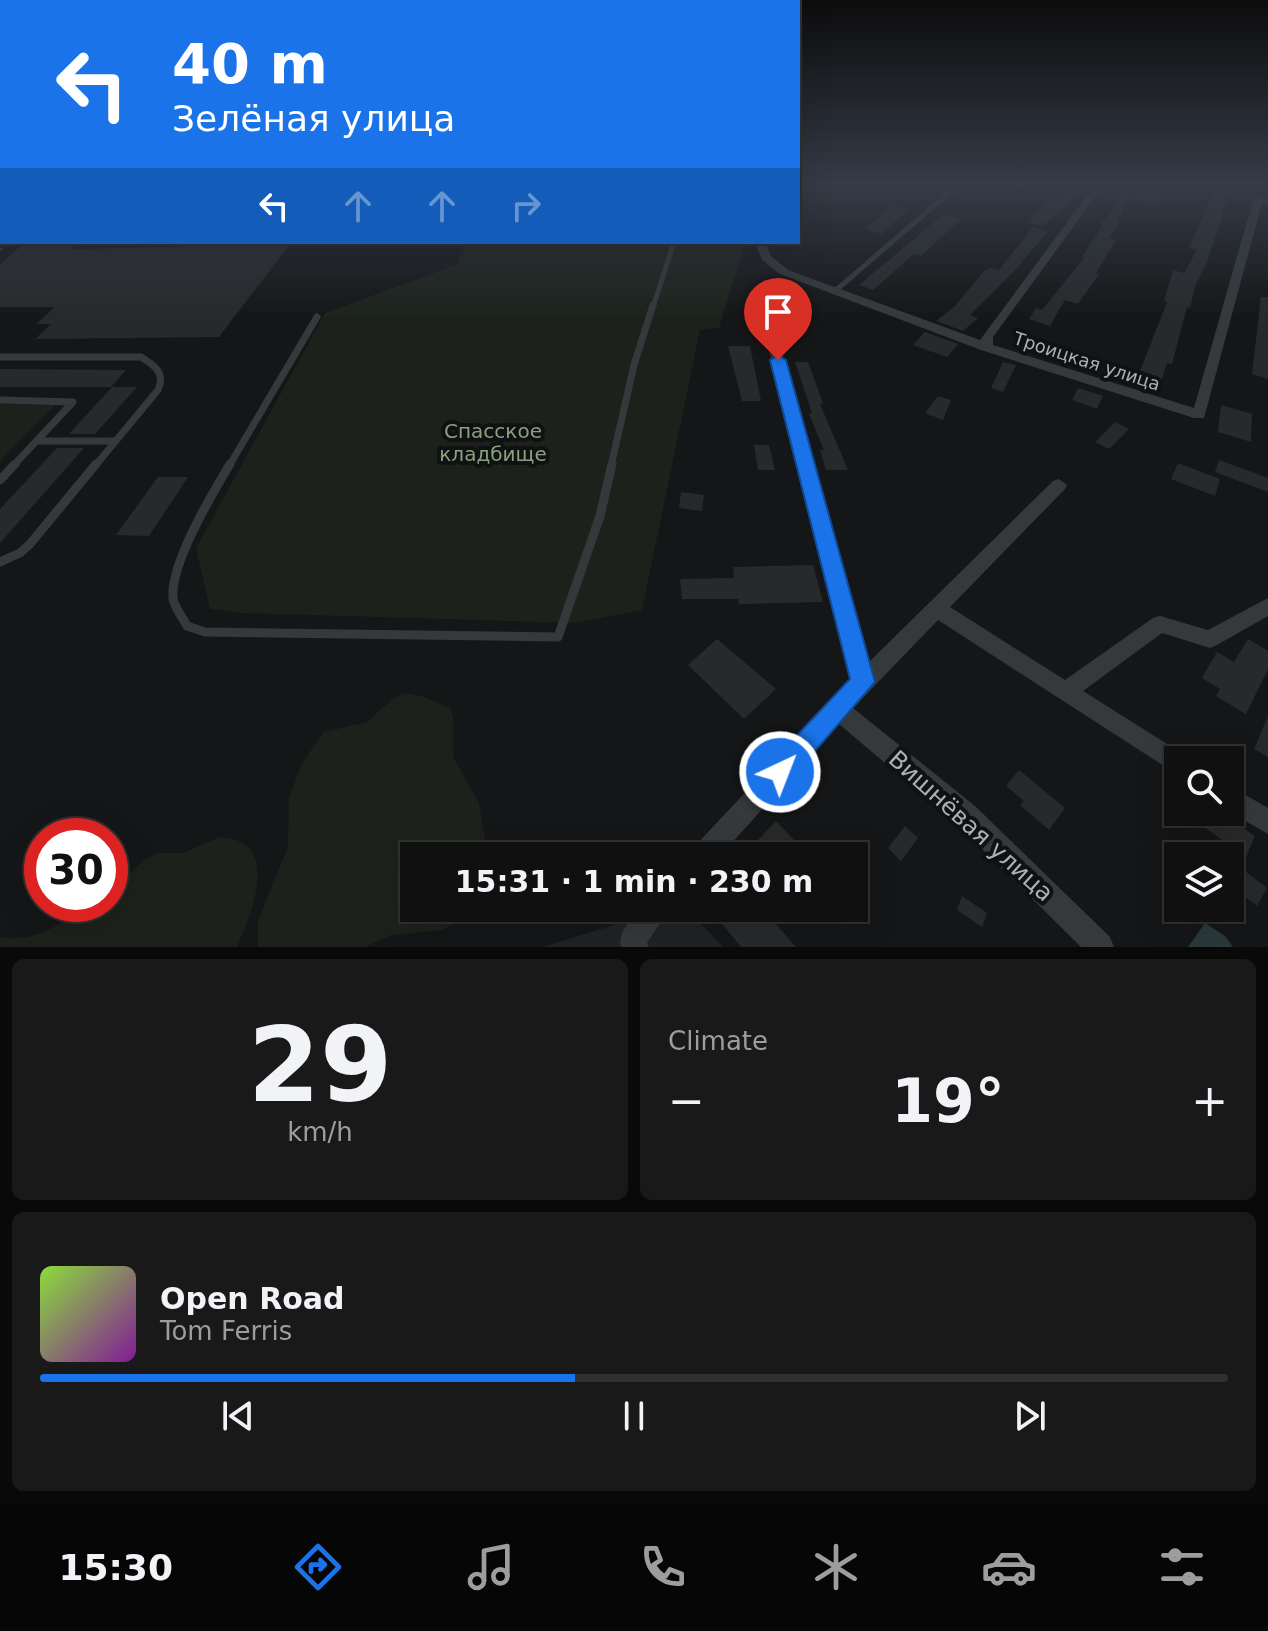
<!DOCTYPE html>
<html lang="en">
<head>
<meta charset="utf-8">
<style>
	body { margin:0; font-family:"DejaVu Sans",sans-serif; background:#19191a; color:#f1f3f6; height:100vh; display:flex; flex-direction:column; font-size:30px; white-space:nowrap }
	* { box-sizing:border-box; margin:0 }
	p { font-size:26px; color:#9c9d9f }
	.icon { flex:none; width:44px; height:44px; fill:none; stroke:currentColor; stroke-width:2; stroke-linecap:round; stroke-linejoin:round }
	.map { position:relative; height:947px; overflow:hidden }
	.drawer { display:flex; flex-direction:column; gap:12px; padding:12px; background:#090909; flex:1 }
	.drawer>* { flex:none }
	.guide { position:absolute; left:0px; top:0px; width:800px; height:244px; box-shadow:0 8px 32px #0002,0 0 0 2px #303031; background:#1a73e8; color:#fff; overflow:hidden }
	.controls { position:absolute; left:1164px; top:746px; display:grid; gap:16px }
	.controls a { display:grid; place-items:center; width:80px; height:80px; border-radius:0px; background:#101011; box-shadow:0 8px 32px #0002,0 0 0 2px #303031; font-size:40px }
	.speed { position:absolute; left:24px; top:818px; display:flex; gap:16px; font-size:40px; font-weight:700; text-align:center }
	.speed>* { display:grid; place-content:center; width:104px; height:104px; border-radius:50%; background:#101011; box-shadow:0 8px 32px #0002,0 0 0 2px #303031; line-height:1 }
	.speed .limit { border:12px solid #d22; background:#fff; color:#111 }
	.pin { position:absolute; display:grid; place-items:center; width:68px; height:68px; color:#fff; margin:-82px -34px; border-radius:50% 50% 50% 0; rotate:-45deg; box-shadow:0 0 8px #0007 }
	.pin .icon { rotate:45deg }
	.me { position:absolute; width:88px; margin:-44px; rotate:43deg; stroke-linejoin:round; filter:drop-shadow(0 0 6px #0008) }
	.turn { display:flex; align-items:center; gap:28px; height:168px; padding:0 40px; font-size:36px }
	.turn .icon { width:104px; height:104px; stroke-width:2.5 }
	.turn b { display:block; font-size:56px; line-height:68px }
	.lanes { display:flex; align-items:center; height:76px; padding:0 40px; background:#0003; justify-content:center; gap:40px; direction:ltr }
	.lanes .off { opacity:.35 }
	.big { font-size:60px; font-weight:600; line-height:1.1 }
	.drawer .tile { flex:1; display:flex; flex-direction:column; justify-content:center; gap:12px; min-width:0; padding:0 28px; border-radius:12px; background:#19191a }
	.drawer .dial { align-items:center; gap:0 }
	.dial b { font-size:104px; line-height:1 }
	.song { display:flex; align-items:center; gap:24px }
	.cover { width:96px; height:96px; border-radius:12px; background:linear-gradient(135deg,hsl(90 70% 55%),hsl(290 70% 35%)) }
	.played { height:8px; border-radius:4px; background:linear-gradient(90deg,#1a73e8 45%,#303031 45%) }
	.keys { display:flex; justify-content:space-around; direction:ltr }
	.heat { display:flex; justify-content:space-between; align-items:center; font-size:44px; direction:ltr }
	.drawer .tiles { flex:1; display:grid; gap:12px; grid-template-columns:1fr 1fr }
	.tile:last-child { grid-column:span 2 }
	.trip { position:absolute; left:400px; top:842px; width:468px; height:80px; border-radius:0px; background:#101011; box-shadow:0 8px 32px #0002,0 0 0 2px #303031; font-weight:600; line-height:80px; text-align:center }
	.tab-bar { display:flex; height:128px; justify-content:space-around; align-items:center; background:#060607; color:#9c9d9f }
	.tab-bar .icon { width:56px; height:56px }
	.tab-bar .current { color:#1a73e8 }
	.tab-bar b { font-size:36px; color:#f1f3f6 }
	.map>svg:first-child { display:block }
</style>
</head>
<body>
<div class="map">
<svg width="1268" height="947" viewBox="0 0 1268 947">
	<rect width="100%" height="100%" fill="#151617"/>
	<!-- built -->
	<path fill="#212224" d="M668 908H686L723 947H543Z"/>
	<!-- green -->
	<g fill="#1c221b">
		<path d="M469 242H745L719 328 700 330 642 610 574 623 243 613 210 609 196 548 325 313 456 265Z"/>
		<path d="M0 404 55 405 0 461Z"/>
		<path d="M404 693 424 697 450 708 453 717V757L479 803 488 856H414V908H478L443 930 391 935 365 947H258V921L288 847 289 798 302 763 324 732 367 722 394 698Z"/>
		<path d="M220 837C282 840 252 913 237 947H0V937C43 947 79 904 110 904V892L144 860 158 853H183Z"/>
	</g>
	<!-- water -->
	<path fill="#2b393b" d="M1205 923 1225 936 1233 947H1188Z"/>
	<!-- building -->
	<g fill="#28292b">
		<path d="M1068 186H1080L1068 205 1043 226 1030 223 1033 218H1030Z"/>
		<path d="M1124 186H1144L1142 189 1164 194 1156 206 1129 199 1118 221 1120 222 1109 238 1116 240 1096 273 1099 274 1078 304 1065 300 1050 326 1029 319 1036 308 1042 310 1084 258 1082 257 1103 225 1101 224 1121 198 1118 197Z"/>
		<path d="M1216 186H1236L1220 214 1223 215 1205 267 1196 283 1190 308 1187 307 1172 364 1167 363 1158 391 1135 384 1167 302 1164 301 1173 270 1184 273 1197 250 1189 248Z"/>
		<path d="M892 205 909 209 882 234 865 229Z"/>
		<path d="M944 214 961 219 921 256 914 254 873 290 859 285Z"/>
		<path d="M1033 227 1048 231 1017 268 970 315 978 318 963 331 936 321 955 306 985 270 991 268 999 270Z"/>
		<path d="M25 242H78L71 249 290 244 219 337 35 339 51 324H36L55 307H0V265Z"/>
		<path d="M1261 297H1268V379L1252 374Z"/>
		<path d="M925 332 958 344 947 357 913 345Z"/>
		<path d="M728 346H750L761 401H742Z"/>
		<path d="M795 362H808L823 403 820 404 848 470H826L820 450H824L809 414 812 413Z"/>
		<path d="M1003 362 1016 365 1003 392 991 388Z"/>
		<path d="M0 369 126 370 111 387H0Z"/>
		<path d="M112 387H137L95 434H69Z"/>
		<path d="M1078 388 1103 396 1097 409 1072 400Z"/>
		<path d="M938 396 951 400 943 420 925 413Z"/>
		<path d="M1221 405 1252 414 1251 442 1218 432Z"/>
		<path d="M1115 422 1129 429 1109 449 1095 442Z"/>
		<path d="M754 445H769L775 470H758Z"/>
		<path d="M57 448H84L0 543V509Z"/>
		<path d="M1219 460 1268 478V492L1215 472Z"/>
		<path d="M1178 463 1220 479 1215 496 1171 479Z"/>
		<path d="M158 477H188L149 536 116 535Z"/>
		<path d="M681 492 704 495 702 511 679 508Z"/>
		<path d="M813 565 823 602 739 604 738 599H682L680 579 734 578 733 567Z"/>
		<path d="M717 639 776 689 744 719 688 665Z"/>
		<path d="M1248 639 1268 651V669L1246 714 1216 696 1220 689 1202 678 1217 652 1234 662Z"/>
		<path d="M1268 716V757L1254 749Z"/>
		<path d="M1019 770 1065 808 1049 830 1020 805 1024 801 1006 786Z"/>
		<path d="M1183 812H1220L1255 836 1246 857Z"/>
		<path d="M776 821 809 856H743Z"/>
		<path d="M905 826 918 838 901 861 888 848Z"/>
		<path d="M1237 865 1267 888 1257 906 1230 885V877Z"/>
		<path d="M962 896 987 913 982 927 957 910Z"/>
		<path d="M709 908H762L796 947H741Z"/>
	</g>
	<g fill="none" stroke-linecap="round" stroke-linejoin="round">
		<!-- path -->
		<path stroke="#3c4043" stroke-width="2" stroke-dasharray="3 4" stroke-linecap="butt" d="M0 250 9 242"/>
		<!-- service-far2 -->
		<g stroke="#36393c" stroke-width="5">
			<path d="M835 291 957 186"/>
			<path d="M653 307 674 242"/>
		</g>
		<!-- service-far1 -->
		<g stroke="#36393c" stroke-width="7">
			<path d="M0 357H141C154 365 166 373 158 390L95 466"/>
			<path d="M0 400 73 402 13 466"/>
			<path d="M37 441H115"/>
			<path d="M229 466 317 317"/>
			<path d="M611 466 634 365 653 305"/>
		</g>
		<!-- service -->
		<g stroke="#36393c" stroke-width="9">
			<path d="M230 464C212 494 170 564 173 598 174 607 183 618 187 626L205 632 558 637 600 516 612 464"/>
			<path d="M0 480 15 464"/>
			<path d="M0 562 20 553 30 544 96 464"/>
		</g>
		<!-- minor -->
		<g fill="#36393c" fill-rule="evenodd">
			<path d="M1094 186H1103L993 337V345L1194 408 1253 200 1258 197 1268 198V204L1262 203 1204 418H1194L981 350 780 274 762 260 755 242H765L771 256 788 270 980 340Z"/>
			<path d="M770 326 776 330 868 663 1053 481 1059 479 1067 485 1065 489 950 607 1065 680 1153 618 1160 616 1208 630 1268 598V616L1217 645 1210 648 1162 633 1083 691 1186 756 1188 760H1178V775L938 620 853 708 975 806 1110 937 1114 947H1081L957 824 839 724 720 856H690L694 847 852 679 764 330Z"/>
			<path d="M1230 786 1268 808V834L1230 812Z"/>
			<path d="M641 908H670L647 943 649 947H621C617 932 632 919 641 908Z"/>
		</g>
	</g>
	<!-- sky -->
	<linearGradient id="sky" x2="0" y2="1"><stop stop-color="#0c0c0d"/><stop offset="0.58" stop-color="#353c47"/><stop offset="1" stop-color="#353c47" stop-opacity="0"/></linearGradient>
	<rect width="1268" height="318" fill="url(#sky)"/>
	<!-- route -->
	<path fill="#1a73e8" stroke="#114b97" stroke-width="2" d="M778 355 786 360 875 682 789 781 780 785 771 781 767 772 771 763 850 679 770 360Z"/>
	<g text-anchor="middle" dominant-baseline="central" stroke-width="8" stroke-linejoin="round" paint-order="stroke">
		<!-- far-street labels -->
		<g font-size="18" fill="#a7b1b7" stroke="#101112">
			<text transform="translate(1087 361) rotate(18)">Троицкая улица</text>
		</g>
		<!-- park labels -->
		<g font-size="20" fill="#87a27e" stroke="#101112">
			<text x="493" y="431">Спасское<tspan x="493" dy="23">кладбище</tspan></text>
		</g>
		<!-- near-street labels -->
		<g font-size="24" fill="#a7b1b7" stroke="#101112">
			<text transform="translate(971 826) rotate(42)">Вишнёвая улица</text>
		</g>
	</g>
</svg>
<div class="controls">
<a><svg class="icon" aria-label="search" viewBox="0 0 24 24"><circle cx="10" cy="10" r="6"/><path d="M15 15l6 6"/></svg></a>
<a><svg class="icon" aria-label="layers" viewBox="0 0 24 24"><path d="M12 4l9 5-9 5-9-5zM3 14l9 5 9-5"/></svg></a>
</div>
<div class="speed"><div class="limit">30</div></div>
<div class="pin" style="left:778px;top:360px;background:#d93025"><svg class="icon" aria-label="arrive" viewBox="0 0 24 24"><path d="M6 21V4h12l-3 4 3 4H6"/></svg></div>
<svg class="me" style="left:780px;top:772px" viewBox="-20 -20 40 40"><circle r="17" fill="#1a73e8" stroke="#fff" stroke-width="3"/><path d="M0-11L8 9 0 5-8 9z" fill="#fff"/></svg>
<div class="trip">15:31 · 1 min · 230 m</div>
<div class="guide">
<div class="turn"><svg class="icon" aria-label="left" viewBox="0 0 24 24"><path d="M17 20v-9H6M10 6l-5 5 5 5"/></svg><div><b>40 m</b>Зелёная улица</div></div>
<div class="lanes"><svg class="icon" aria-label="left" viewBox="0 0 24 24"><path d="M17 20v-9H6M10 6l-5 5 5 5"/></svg><svg class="icon off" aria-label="ahead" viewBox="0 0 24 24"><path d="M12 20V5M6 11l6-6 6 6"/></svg><svg class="icon off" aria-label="ahead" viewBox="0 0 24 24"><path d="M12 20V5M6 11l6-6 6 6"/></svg><svg class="icon off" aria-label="right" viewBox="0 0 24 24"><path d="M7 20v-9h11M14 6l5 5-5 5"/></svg></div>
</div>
</div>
<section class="drawer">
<div class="tiles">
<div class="tile dial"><b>29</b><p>km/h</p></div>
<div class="tile"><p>Climate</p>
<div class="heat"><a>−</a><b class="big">19°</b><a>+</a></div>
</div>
<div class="tile">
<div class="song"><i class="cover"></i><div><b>Open Road</b><p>Tom Ferris</p></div></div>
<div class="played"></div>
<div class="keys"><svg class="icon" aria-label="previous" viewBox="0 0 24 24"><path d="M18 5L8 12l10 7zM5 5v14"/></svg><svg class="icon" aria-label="pause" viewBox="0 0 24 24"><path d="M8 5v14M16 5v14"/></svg><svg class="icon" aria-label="next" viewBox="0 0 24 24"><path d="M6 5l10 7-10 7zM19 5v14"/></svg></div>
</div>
</div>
</section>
<nav class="tab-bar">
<b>15:30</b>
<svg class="icon current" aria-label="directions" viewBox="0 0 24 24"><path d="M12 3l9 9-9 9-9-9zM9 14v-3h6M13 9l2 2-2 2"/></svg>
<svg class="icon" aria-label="music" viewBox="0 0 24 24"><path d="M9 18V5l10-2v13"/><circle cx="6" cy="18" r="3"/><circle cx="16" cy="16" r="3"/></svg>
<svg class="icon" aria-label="phone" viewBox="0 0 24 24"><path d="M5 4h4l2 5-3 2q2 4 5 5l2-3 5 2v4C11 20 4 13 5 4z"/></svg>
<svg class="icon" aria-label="climate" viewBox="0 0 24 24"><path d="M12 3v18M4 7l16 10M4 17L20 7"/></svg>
<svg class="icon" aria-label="car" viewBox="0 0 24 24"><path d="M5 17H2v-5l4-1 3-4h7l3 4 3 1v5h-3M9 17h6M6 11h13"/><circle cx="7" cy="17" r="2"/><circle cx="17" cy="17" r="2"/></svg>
<svg class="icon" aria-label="filters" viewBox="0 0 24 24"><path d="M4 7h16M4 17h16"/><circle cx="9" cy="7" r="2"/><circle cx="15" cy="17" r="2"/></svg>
</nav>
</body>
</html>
